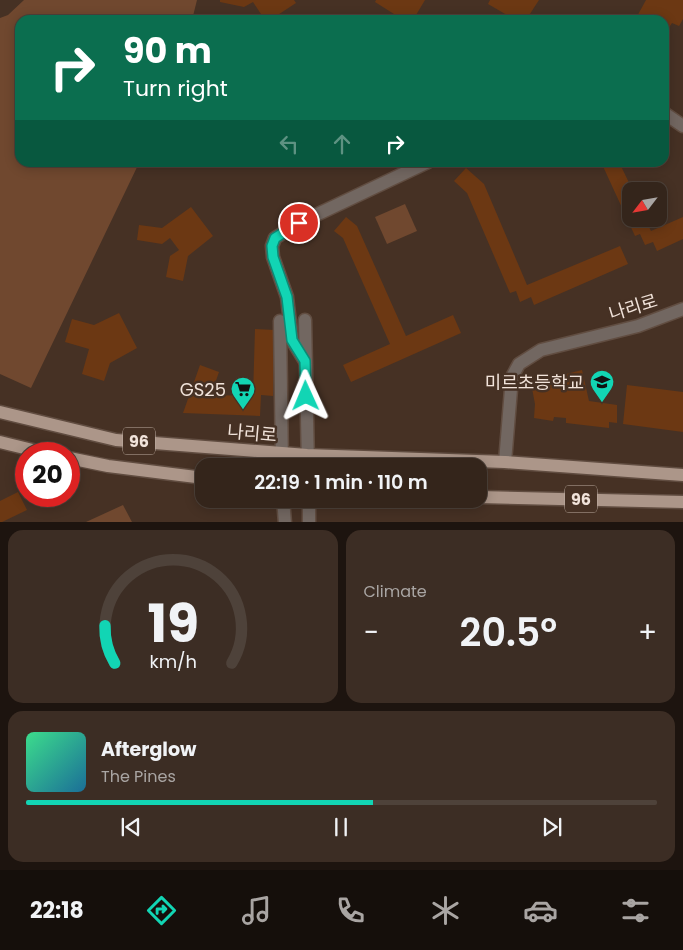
<!DOCTYPE html>
<html lang="en">
<head>
<meta charset="utf-8">
<style>
	body { margin:0; font-family:Poppins,"Noto Sans KR",sans-serif; background:#3c2d24; color:#f1f3f6; height:100vh; display:flex; flex-direction:column; font-size:19px; white-space:nowrap }
	* { box-sizing:border-box; margin:0 }
	p { font-size:16px; color:#a9a5a3 }
	.icon { flex:none; width:28px; height:28px; fill:none; stroke:currentColor; stroke-width:2; stroke-linecap:round; stroke-linejoin:round }
	.map { position:relative; height:522px; overflow:hidden }
	.drawer { display:flex; flex-direction:column; gap:8px; padding:8px; background:#1d140f; flex:1 }
	.drawer>* { flex:none }
	.banner { position:absolute; left:15px; top:15px; width:654px; height:152px; border-radius:15px; box-shadow:0 2px 12px #0003,0 0 0 1px #4e423a; background:#0b6e4f; color:#fff; overflow:hidden }
	.needle { width:32px; rotate:239deg }
	.tools { position:absolute; left:622px; top:182px; display:grid; gap:10px }
	.tools a { display:grid; place-items:center; width:45px; height:45px; border-radius:10px; background:#34251b; box-shadow:0 2px 12px #0003,0 0 0 1px #4e423a; font-size:25px }
	.speed { position:absolute; left:15px; top:442px; display:flex; gap:10px; font-size:25px; font-weight:700; text-align:center }
	.speed>* { display:grid; place-content:center; width:65px; height:65px; border-radius:50%; background:#34251b; box-shadow:0 2px 12px #0003,0 0 0 1px #4e423a; line-height:1 }
	.speed .limit { border:8px solid #d22; background:#fff; color:#111 }
	.pin { position:absolute; display:grid; place-items:center; width:42px; height:42px; color:#fff; margin:-21px; border:2px solid #fff; border-radius:50%; box-shadow:0 1px 5px #0007 }
	.me { position:absolute; width:55px; margin:-28px; rotate:359deg; stroke-linejoin:round; filter:drop-shadow(0 0 4px #0008) }
	.turn { display:flex; align-items:center; gap:18px; height:105px; padding:0 25px; font-size:22px }
	.turn .icon { width:65px; height:65px; stroke-width:2.5 }
	.turn b { display:block; font-size:35px; line-height:42px }
	.lanes { display:flex; align-items:center; height:48px; padding:0 25px; background:#0003; justify-content:center; gap:25px; direction:ltr }
	.lanes .off { opacity:.35 }
	.big { font-size:38px; font-weight:600; line-height:1.1 }
	.drawer .card { flex:1; display:flex; flex-direction:column; justify-content:center; gap:8px; min-width:0; padding:0 18px; border-radius:15px; background:#3c2d24 }
	.drawer .dial { align-items:center; gap:0 }
	.dial svg { height:130px; overflow:visible; fill:none; stroke:#4e423a; stroke-width:7; stroke-linecap:round; text-anchor:middle }
	.dial text { fill:#f1f3f6; stroke:none }
	.song { display:flex; align-items:center; gap:15px }
	.cover { width:60px; height:60px; border-radius:8px; background:linear-gradient(135deg,hsl(150 70% 55%),hsl(200 70% 35%)) }
	.played { height:5px; border-radius:2px; background:linear-gradient(90deg,#12d5b4 55%,#4e423a 55%) }
	.keys { display:flex; justify-content:space-around; direction:ltr }
	.heat { display:flex; justify-content:space-between; align-items:center; font-size:28px; direction:ltr }
	.drawer .tiles { flex:1; display:grid; gap:8px; grid-template-columns:1fr 1fr }
	.card:last-child { grid-column:span 2 }
	.trip { position:absolute; left:195px; top:458px; width:292px; height:50px; border-radius:15px; background:#34251b; box-shadow:0 2px 12px #0003,0 0 0 1px #4e423a; font-weight:600; line-height:50px; text-align:center }
	.menu { display:flex; height:80px; justify-content:space-around; align-items:center; background:#150f0b; color:#a9a5a3 }
	.menu .icon { width:35px; height:35px }
	.menu .selected { color:#12d5b4 }
	.menu b { font-size:22px; color:#f1f3f6 }
	.map>svg:first-child { display:block }
</style>
</head>
<body>
<div class="map">
<svg width="683" height="523" viewBox="0 0 683 523">
	<rect width="100%" height="100%" fill="#463124"/>
	<!-- green -->
	<g fill="#70482f">
		<path d="M24 0H197L192 20H20V162L139 163 31 388 0 374V18L8 15Z"/>
		<path d="M405 204 417 231 387 244 375 217Z"/>
		<path d="M123 505 132 522H86Z"/>
	</g>
	<!-- building -->
	<g fill="#6c3813">
		<path d="M220 0H294L296 3 270 20H252L261 14 253 2 244 7 220 2Z"/>
		<path d="M376 0H425L413 20H390L394 14 375 2Z"/>
		<path d="M490 0H539L526 20H504L507 15 488 4Z"/>
		<path d="M646 0H683V19L679 26 672 23 668 29 664 26V20H635Z"/>
		<path d="M601 162H619L633 191 631 219H645L651 231 683 217V239L657 251 653 242 645 245 640 234 635 236Z"/>
		<path d="M466 168 484 184 527 285 620 246 628 264 534 305 531 297 520 302 516 291 510 293 467 193 454 181Z"/>
		<path d="M191 207 213 236 188 256 183 281 166 277 170 256 179 250 170 238 162 244 137 240 139 225 162 228Z"/>
		<path d="M346 217 357 226 406 336 453 315 461 333 351 382 343 365 390 344 343 238 334 231Z"/>
		<path d="M119 313 137 348 110 363 104 381 82 374 89 349 65 342 72 319 94 325Z"/>
		<path d="M255 329 275 330 273 396 261 395 260 416 183 413 200 365 219 372 211 395 253 396Z"/>
		<path d="M582 370 589 401 617 405V423L609 422V428L566 423V418L554 417 553 421 534 418 535 404 531 383Z"/>
		<path d="M627 385 683 392V432L623 424Z"/>
		<path d="M18 492 27 510 0 523V501Z"/>
	</g>
	<g fill="none" stroke-linecap="round" stroke-linejoin="round">
		<defs>
			<g id="minor">
				<path d="M664 113 683 126"/>
				<path d="M305 320 308 466"/>
				<path d="M280 321 282 466"/>
				<path d="M305 361 292 340 287 297 273 257 272 246 275 238 299 223 428 162"/>
				<path d="M505 462 512 377 519 364 541 350 638 326 683 309"/>
				<path d="M283 499 285 523"/>
				<path d="M309 499V523"/>
			</g>
			<g id="major">
				<path d="M0 412 116 440 307 455 505 462 683 475"/>
				<path d="M0 442 49 454"/>
				<path d="M69 458 108 466 204 478"/>
				<path d="M479 497 683 502"/>
			</g>
		</defs>
		<!-- minor casing -->
		<use href="#minor" stroke="#614d41" stroke-width="15"/>
		<!-- major casing -->
		<use href="#major" stroke="#614d41" stroke-width="15"/>
		<!-- minor -->
		<use href="#minor" stroke="#726761" stroke-width="12"/>
		<!-- major -->
		<use href="#major" stroke="#ac9689" stroke-width="12"/>
	</g>
	<g fill="none" stroke-linecap="round" stroke-linejoin="round">
		<defs>
			<path id="route" d="M299 223 275 238 272 246 273 257 287 297 292 340 305 361 306 396"/>
		</defs>
		<!-- route casing -->
		<use href="#route" stroke="#0c8a75" stroke-width="12"/>
		<!-- route -->
		<use href="#route" stroke="#12d5b4" stroke-width="9"/>
	</g>
	<!-- icons -->
	<defs>
		<symbol id="school-pin" viewBox="-11 -11 22 30"><path d="M0 17L-7.5 6A9.5 9.5 0 1 1 7.5 6Z" fill="#12d5b4" stroke="#463124"/><path d="M0-5L7-2L0 1L-7-2ZM-4 1L0 2.5L4 1V4Q0 6-4 4Z" fill="#111"/></symbol>
		<symbol id="supermarket-pin" viewBox="-11 -11 22 30"><path d="M0 17L-7.5 6A9.5 9.5 0 1 1 7.5 6Z" fill="#12d5b4" stroke="#463124"/><path d="M-6-5.5h2.5l.6 2H6L4.5 2H-2.5L-4.4-4H-6ZM-1.5 3.2a1.3 1.3 0 1 0 .1 0ZM3 3.2a1.3 1.3 0 1 0 .1 0Z" fill="#111"/></symbol>
	</defs>
	<g fill-rule="evenodd">
		<use href="#school-pin" x="588" y="368" width="28" height="38"/>
		<use href="#supermarket-pin" x="229" y="375" width="28" height="38"/>
	</g>
	<g text-anchor="middle" dominant-baseline="central" stroke-width="5" stroke-linejoin="round" paint-order="stroke">
		<!-- shield labels -->
		<g fill="#463124" stroke="#beaea3" stroke-width="1">
			<rect x="123" y="427.5" width="32" height="27" rx="4"/>
			<rect x="565" y="485.5" width="32" height="27" rx="4"/>
		</g>
		<g font-size="16" font-weight="bold" fill="#f1e3da">
			<text x="139" y="441">96</text>
			<text x="581" y="499">96</text>
		</g>
		<!-- street labels -->
		<g font-size="18" fill="#f1e3da" stroke="#463124">
			<text transform="translate(633 307) rotate(-17)">나리로</text>
			<text transform="translate(252 433) rotate(5)">나리로</text>
		</g>
		<!-- poi labels -->
		<g font-size="18" fill="#f1e3da" stroke="#463124" text-anchor="end">
			<text x="584" y="382">미르초등학교</text>
			<text x="226" y="389">GS25</text>
		</g>
	</g>
</svg>
<div class="tools">
<a><svg class="needle" viewBox="-14 -14 28 28"><path d="M0-13l5 13h-10z" fill="#e53935"/><path d="M0 13l5-13h-10z" fill="#a9a5a3"/></svg></a>
</div>
<div class="speed"><div class="limit">20</div></div>
<div class="pin" style="left:299px;top:223px;background:#d93025"><svg class="icon" aria-label="arrive" viewBox="0 0 24 24"><path d="M6 21V4h12l-3 4 3 4H6"/></svg></div>
<svg class="me" style="left:306px;top:396px" viewBox="-20 -20 40 40"><path d="M0-17L14 15 0 8-14 15z" fill="#12d5b4" stroke="#fff" stroke-width="4"/></svg>
<div class="trip">22:19 · 1 min · 110 m</div>
<div class="banner">
<div class="turn"><svg class="icon" aria-label="right" viewBox="0 0 24 24"><path d="M7 20v-9h11M14 6l5 5-5 5"/></svg><div><b>90 m</b>Turn right</div></div>
<div class="lanes"><svg class="icon off" aria-label="left" viewBox="0 0 24 24"><path d="M17 20v-9H6M10 6l-5 5 5 5"/></svg><svg class="icon off" aria-label="ahead" viewBox="0 0 24 24"><path d="M12 20V5M6 11l6-6 6 6"/></svg><svg class="icon" aria-label="right" viewBox="0 0 24 24"><path d="M7 20v-9h11M14 6l5 5-5 5"/></svg></div>
</div>
</div>
<section class="drawer">
<div class="tiles">
<div class="card dial"><svg viewBox="0 0 100 80">
<path d="M14 69A42 42 0 1 1 86 69"/>
<path d="M14 69A42 42 0 0 1 8 46" stroke="#12d5b4"/>
<text x="50" y="56" font-size="32" font-weight="700">19</text>
<text x="50" y="72" font-size="11">km/h</text>
</svg></div>
<div class="card"><p>Climate</p>
<div class="heat"><a>−</a><b class="big">20.5°</b><a>+</a></div>
</div>
<div class="card">
<div class="song"><i class="cover"></i><div><b>Afterglow</b><p>The Pines</p></div></div>
<div class="played"></div>
<div class="keys"><svg class="icon" aria-label="previous" viewBox="0 0 24 24"><path d="M18 5L8 12l10 7zM5 5v14"/></svg><svg class="icon" aria-label="pause" viewBox="0 0 24 24"><path d="M8 5v14M16 5v14"/></svg><svg class="icon" aria-label="next" viewBox="0 0 24 24"><path d="M6 5l10 7-10 7zM19 5v14"/></svg></div>
</div>
</div>
</section>
<nav class="menu">
<b>22:18</b>
<svg class="icon selected" aria-label="directions" viewBox="0 0 24 24"><path d="M12 3l9 9-9 9-9-9zM9 14v-3h6M13 9l2 2-2 2"/></svg>
<svg class="icon" aria-label="music" viewBox="0 0 24 24"><path d="M9 18V5l10-2v13"/><circle cx="6" cy="18" r="3"/><circle cx="16" cy="16" r="3"/></svg>
<svg class="icon" aria-label="phone" viewBox="0 0 24 24"><path d="M5 4h4l2 5-3 2q2 4 5 5l2-3 5 2v4C11 20 4 13 5 4z"/></svg>
<svg class="icon" aria-label="climate" viewBox="0 0 24 24"><path d="M12 3v18M4 7l16 10M4 17L20 7"/></svg>
<svg class="icon" aria-label="car" viewBox="0 0 24 24"><path d="M5 17H2v-5l4-1 3-4h7l3 4 3 1v5h-3M9 17h6M6 11h13"/><circle cx="7" cy="17" r="2"/><circle cx="17" cy="17" r="2"/></svg>
<svg class="icon" aria-label="filters" viewBox="0 0 24 24"><path d="M4 7h16M4 17h16"/><circle cx="9" cy="7" r="2"/><circle cx="15" cy="17" r="2"/></svg>
</nav>
</body>
</html>
